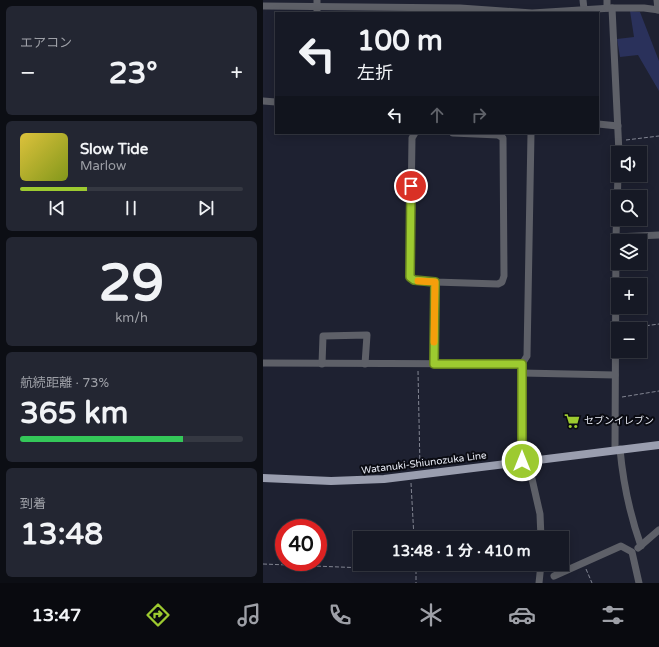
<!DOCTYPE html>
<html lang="ja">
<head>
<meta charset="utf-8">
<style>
	body { margin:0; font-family:"Varela Round","Noto Sans JP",sans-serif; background:#232632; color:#f1f3f6; height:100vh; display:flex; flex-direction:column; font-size:15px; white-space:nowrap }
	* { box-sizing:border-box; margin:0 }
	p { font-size:13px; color:#9ea0a7 }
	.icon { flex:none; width:22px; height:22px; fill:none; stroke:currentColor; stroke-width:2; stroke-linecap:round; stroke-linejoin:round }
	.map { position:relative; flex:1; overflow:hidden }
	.details { display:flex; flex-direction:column; gap:6px; padding:6px; background:#0c0e14; width:263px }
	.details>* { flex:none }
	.hud { position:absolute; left:12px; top:12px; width:324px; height:122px; border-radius:0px; box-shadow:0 2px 10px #0003,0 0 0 1px #353842; background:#161925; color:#f1f3f6; overflow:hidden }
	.buttons { position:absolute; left:348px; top:146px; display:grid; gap:8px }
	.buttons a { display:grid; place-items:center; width:36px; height:36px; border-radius:0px; background:#161925; box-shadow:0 2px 10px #0003,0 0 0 1px #353842; font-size:20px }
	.speed { position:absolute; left:12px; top:519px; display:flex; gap:8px; font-size:20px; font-weight:700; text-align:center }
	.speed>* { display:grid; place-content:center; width:52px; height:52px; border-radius:50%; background:#161925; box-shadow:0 2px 10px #0003,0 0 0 1px #353842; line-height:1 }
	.speed .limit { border:6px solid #d22; background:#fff; color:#111 }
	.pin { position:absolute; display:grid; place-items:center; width:34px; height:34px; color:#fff; margin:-17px; border:2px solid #fff; border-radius:50%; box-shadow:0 1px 4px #0007 }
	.me { position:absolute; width:44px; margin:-22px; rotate:0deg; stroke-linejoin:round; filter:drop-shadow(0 0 3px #0008) }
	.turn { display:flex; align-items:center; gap:14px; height:84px; padding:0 16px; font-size:18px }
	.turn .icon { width:52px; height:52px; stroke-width:2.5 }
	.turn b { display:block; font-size:28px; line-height:34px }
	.lanes { display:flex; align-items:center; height:38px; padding:0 16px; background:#0003; justify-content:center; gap:20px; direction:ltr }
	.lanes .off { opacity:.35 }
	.big { font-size:30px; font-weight:700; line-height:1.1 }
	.details .tile { flex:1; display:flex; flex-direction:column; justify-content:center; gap:6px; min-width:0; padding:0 14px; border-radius:6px; background:#232632 }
	.details .dial { align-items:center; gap:0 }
	.dial b { font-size:52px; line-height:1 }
	.song { display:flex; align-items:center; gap:12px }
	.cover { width:48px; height:48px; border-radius:6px; background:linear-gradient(135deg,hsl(50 70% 55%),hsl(70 70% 35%)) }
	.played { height:4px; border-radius:2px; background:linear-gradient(90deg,#9dca30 30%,#353842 30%) }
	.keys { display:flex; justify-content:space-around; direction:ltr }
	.heat { display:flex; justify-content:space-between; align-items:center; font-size:22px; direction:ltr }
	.charge { height:6px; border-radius:3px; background:linear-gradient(90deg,#34c759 73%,#353842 0) }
	.trip { position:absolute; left:90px; top:531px; width:216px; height:40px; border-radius:0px; background:#161925; box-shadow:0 2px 10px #0003,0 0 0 1px #353842; font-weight:700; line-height:40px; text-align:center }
	.tabs { display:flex; height:64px; justify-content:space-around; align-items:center; background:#090a0f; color:#9ea0a7 }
	.tabs .icon { width:28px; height:28px }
	.tabs .selected { color:#9dca30 }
	.tabs b { font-size:18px; color:#f1f3f6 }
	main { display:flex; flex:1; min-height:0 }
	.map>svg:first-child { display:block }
</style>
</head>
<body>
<main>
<section class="details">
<div class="tile"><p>エアコン</p>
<div class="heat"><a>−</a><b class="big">23°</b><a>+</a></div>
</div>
<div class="tile">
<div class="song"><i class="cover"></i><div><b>Slow Tide</b><p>Marlow</p></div></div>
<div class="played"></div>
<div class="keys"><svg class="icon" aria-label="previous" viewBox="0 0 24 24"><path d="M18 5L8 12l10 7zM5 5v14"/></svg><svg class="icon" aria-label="pause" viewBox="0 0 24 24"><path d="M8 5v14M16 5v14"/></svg><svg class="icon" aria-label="next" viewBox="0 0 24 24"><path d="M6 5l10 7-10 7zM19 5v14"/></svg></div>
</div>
<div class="tile dial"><b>29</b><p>km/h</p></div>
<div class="tile"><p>航続距離 · 73%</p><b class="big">365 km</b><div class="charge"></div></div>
<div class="tile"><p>到着</p><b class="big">13:48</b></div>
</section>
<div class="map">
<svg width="396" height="583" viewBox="0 0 396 583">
	<rect width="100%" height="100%" fill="#1e2131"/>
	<!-- green -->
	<path fill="#2a315b" d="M367 11 377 12 396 61V91L375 55 357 57 354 39 371 37Z"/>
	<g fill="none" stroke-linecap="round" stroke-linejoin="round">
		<!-- path -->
		<g stroke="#828592" stroke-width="1" stroke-dasharray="4 2" stroke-linecap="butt">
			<path d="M363 140 396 136"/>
			<path d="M359 329 396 324"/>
			<path d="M155 371 157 468"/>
			<path d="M359 397 396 391"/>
			<path d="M148 483 151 538"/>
			<path d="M0 564 153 570"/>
			<path d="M153 564V583"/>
			<path d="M323 569 329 583"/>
		</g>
		<!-- minor -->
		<g stroke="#5e6068" stroke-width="7">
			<path d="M320 0 321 9"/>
			<path d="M394 0 395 10"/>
			<path d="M0 6 197 8 269 13 349 8H381L396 10"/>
			<path d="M344 8V0"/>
			<path d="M349 8 356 153"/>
			<path d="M54 13V0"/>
			<path d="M0 101 13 102"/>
			<path d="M335 124 355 126"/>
			<path d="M152 133 149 138 147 277 151 280 172 282 235 284 239 282 241 276 240 138 235 135 190 133"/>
			<path d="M268 133 264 356 259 364V461L267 470 277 514 278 538"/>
			<path d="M353 237 396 235"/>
			<path d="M0 363 259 364"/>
			<path d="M59 364 60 336 104 335 102 364"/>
			<path d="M171 364 172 282"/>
			<path d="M259 373 352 375"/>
			<path d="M357 449C360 482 367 515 378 546"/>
			<path d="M352 450 353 237 355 175"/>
			<path d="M375 548 396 530"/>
			<path d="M291 576 358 546 369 552 376 583"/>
			<path d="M276 583 278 564"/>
		</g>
		<!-- major -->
		<path stroke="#9a9eaf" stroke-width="8" d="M0 478 68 481 121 479 396 445"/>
	</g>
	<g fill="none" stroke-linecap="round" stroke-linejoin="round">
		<defs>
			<path id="route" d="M148 186 147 277 151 280 172 282 171 364H259V461"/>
		</defs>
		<!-- route casing -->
		<use href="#route" stroke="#66831f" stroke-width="10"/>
		<!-- route -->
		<use href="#route" stroke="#9dca30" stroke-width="7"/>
		<!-- slow -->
		<path stroke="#f59e0b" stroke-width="7" d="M155 281 172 282 171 342"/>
	</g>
	<!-- icons -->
	<defs>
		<symbol id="supermarket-bare" viewBox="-9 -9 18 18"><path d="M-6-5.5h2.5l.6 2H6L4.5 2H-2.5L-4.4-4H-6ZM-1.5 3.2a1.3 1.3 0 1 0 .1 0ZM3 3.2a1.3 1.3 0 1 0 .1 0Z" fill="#9dca30" stroke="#0a0b12" stroke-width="2.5" paint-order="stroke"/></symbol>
	</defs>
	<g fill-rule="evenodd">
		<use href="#supermarket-bare" x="298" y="410" width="22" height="22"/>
	</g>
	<g text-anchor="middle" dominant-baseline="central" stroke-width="4" stroke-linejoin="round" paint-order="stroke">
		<!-- poi labels -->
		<g font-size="10" fill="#e8ebf5" stroke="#0a0b12" text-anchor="start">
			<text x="321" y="421">セブンイレブン</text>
		</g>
		<!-- street labels -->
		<g font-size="10" fill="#e8ebf5" stroke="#0a0b12">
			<text transform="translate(161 463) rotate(-7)">Watanuki-Shiunozuka Line</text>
		</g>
	</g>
</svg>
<div class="buttons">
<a><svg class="icon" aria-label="sound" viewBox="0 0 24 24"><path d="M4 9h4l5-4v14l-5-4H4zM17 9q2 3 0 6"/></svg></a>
<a><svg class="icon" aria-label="search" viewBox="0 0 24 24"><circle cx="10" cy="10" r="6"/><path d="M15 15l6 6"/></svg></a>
<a><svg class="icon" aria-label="layers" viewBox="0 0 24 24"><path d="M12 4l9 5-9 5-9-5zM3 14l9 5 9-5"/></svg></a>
<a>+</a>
<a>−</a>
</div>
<div class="speed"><div class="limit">40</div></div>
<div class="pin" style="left:148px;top:186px;background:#d93025"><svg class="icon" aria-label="arrive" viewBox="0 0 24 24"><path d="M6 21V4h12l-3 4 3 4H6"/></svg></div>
<svg class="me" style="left:259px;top:461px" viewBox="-20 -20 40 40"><circle r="17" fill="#9dca30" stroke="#fff" stroke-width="3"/><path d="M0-11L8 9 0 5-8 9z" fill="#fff"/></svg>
<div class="trip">13:48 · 1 分 · 410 m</div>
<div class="hud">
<div class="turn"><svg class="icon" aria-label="left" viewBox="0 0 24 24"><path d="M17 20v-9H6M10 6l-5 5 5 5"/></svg><div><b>100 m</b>左折</div></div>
<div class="lanes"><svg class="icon" aria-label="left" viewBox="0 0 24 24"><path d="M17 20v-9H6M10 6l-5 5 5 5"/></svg><svg class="icon off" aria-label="ahead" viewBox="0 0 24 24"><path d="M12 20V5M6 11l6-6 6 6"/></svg><svg class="icon off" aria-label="right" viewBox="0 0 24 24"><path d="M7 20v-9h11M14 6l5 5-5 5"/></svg></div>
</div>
</div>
</main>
<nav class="tabs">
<b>13:47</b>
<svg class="icon selected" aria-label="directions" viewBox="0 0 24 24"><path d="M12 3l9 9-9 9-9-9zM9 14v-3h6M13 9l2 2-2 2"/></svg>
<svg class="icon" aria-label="music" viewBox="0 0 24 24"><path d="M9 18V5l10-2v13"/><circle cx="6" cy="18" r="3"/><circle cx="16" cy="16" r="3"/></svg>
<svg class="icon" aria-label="phone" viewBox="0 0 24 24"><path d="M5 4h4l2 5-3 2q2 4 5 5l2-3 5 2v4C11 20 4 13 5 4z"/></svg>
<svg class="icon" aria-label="climate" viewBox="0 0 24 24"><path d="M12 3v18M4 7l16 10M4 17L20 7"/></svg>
<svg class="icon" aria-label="car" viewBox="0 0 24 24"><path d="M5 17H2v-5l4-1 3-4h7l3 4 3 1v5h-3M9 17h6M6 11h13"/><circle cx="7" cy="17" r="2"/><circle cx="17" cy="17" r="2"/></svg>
<svg class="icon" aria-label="filters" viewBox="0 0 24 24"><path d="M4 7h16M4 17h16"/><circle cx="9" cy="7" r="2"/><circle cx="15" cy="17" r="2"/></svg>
</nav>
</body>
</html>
